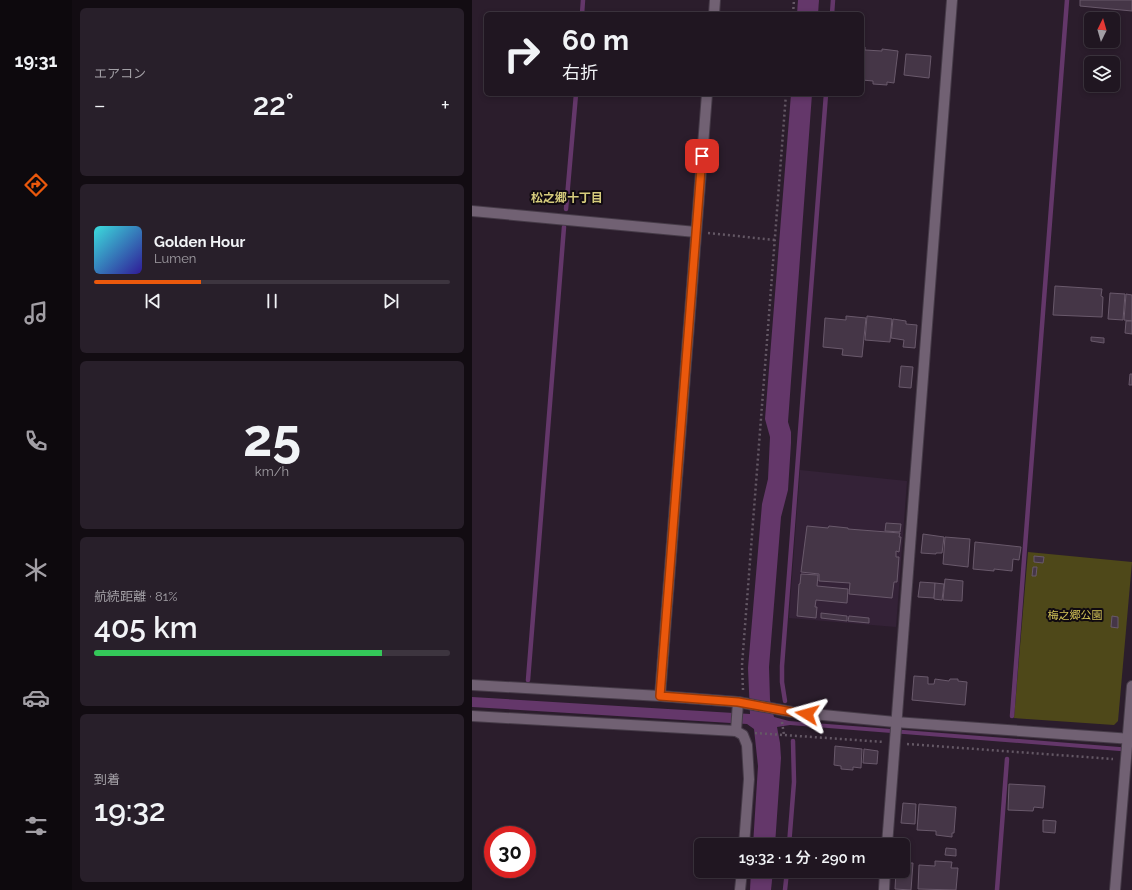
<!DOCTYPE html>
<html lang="ja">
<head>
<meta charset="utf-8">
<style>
	body { margin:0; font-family:Raleway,"Noto Sans JP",sans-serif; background:#281f2a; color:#f1f3f6; height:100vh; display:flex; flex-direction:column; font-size:15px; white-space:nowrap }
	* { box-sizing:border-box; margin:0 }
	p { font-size:13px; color:#a29fa5 }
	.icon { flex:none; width:22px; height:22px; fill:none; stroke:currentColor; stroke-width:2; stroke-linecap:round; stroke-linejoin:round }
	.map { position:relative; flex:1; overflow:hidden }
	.side { display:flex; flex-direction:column; gap:8px; padding:8px; background:#120c12; width:400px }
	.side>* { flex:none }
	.hud { position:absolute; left:12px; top:12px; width:380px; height:84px; border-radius:6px; box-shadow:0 2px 6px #0003,0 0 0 1px #3d353f; background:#201621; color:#f1f3f6; overflow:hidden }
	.needle { width:26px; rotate:5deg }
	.tools { position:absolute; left:612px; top:12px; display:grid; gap:8px }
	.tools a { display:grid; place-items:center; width:36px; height:36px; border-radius:6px; background:#201621; box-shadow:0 2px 6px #0003,0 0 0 1px #3d353f; font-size:20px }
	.speed { position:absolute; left:12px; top:826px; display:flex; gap:8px; font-size:20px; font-weight:700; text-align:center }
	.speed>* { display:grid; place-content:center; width:52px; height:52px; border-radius:50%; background:#201621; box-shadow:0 2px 6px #0003,0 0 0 1px #3d353f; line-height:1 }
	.speed .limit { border:6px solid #d22; background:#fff; color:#111 }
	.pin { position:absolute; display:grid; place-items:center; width:34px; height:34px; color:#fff; margin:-17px; border-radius:8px; box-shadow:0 2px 6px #0006 }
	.me { position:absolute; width:44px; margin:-22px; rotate:278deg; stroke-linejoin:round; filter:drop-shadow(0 0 3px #0008) }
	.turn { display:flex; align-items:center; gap:14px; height:84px; padding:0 12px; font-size:18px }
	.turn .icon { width:52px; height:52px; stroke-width:2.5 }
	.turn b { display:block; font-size:28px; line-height:34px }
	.big { font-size:30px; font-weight:600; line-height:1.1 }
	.side .widget { flex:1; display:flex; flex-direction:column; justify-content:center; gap:6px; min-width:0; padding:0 14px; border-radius:6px; background:#281f2a }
	.side .dial { align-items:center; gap:0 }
	.dial b { font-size:52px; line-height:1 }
	.song { display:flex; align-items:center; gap:12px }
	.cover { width:48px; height:48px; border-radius:6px; background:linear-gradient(135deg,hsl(180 70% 55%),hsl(250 70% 35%)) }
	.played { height:4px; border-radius:2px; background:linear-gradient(90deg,#ea580c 30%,#3d353f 30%) }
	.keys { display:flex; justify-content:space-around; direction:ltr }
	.heat { display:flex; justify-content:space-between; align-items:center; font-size:22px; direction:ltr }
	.charge { height:6px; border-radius:3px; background:linear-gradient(90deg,#34c759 81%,#3d353f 0) }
	.trip { position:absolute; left:222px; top:838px; width:216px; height:40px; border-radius:6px; background:#201621; box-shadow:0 2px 6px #0003,0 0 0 1px #3d353f; font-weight:600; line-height:40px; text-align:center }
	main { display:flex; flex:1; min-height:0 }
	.tab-bar { display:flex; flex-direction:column; width:72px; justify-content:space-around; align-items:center; background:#0d090d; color:#a29fa5 }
	.tab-bar .icon { width:28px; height:28px }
	.tab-bar .active { color:#ea580c }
	.tab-bar b { font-size:18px; color:#f1f3f6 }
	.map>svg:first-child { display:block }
</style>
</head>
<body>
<main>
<nav class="tab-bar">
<b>19:31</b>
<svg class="icon active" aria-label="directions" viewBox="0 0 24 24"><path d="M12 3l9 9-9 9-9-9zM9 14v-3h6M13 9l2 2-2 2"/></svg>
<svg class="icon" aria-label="music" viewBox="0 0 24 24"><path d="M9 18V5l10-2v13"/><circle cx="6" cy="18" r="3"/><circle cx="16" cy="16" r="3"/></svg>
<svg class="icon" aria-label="phone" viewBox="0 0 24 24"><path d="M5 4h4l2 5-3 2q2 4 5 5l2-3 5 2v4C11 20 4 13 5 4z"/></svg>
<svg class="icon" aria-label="climate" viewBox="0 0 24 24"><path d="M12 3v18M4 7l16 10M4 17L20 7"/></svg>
<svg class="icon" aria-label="car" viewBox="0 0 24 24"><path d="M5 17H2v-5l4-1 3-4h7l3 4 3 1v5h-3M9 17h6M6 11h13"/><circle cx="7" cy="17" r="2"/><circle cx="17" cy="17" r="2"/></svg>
<svg class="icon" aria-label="filters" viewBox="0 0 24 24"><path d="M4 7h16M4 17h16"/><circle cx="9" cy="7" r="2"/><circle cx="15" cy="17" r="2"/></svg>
</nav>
<section class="side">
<div class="widget"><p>エアコン</p>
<div class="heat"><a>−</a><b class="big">22°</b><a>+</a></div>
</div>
<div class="widget">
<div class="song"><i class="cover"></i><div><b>Golden Hour</b><p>Lumen</p></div></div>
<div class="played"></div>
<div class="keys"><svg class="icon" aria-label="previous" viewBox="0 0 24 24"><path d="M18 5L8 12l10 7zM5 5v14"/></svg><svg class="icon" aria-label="pause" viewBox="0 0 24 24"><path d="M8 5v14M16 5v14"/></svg><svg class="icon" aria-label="next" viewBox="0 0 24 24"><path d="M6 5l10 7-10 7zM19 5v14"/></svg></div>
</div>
<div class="widget dial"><b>25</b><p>km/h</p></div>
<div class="widget"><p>航続距離 · 81%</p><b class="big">405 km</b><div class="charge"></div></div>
<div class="widget"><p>到着</p><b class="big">19:32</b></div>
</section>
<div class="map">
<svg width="660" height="890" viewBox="0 0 660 890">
	<rect width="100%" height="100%" fill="#2b1d2c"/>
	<!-- built -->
	<path fill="#342237" d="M328 470 435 481 424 627 317 618Z"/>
	<!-- green -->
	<path fill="#4e4819" d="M556 552 660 562 646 721 642 725 542 718Z"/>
	<!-- water -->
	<g fill="#64376a">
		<path d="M326 0H347L346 14H325Z"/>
		<path d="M319 94H340L316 422 319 432V443L316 490 309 517 297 667 298 700 302 717 317 721 660 748V752L318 725 305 727 308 743 309 758 303 845H281L286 766 282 729 275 724 0 707V697L278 714 276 668 290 504 296 479 298 437 293 419Z"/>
		<path d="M279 871H301L299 890H278Z"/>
	</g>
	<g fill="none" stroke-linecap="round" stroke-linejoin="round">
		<!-- stream -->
		<g stroke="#64376a" stroke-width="4.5">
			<path d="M110 14 111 0"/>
			<path d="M360 14 361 0"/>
			<path d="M94 209 104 94"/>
			<path d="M56 680 92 227"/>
			<path d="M313 701 310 682V666L354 94"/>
			<path d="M540 716 595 0"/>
			<path d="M317 845 322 782 321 741"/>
			<path d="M313 890 315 871"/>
			<path d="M525 890 535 759"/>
		</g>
	</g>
	<!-- building -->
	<g fill="#453647" stroke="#69596b">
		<path d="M608 0H660V11L608 6Z"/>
		<path d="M390 47H393V50L410 51V49L426 51 422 83 415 82V85L401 84V81L390 80Z"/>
		<path d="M434 54 459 56 457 78 432 75Z"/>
		<path d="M583 286 630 289 629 296 631 297 630 317 581 315Z"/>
		<path d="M638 293 653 294 651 320 636 319Z"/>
		<path d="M654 294 660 295V321L652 320Z"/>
		<path d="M374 316 394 318 390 357 370 355 371 349 351 347 353 318 374 320Z"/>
		<path d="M395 316 420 319 418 342 393 340Z"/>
		<path d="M421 319 434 321V324L445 325 443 348 431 347 432 340 419 338Z"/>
		<path d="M654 321H660V334L653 333Z"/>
		<path d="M619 337 632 338V343L619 341Z"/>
		<path d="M429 366 441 367 439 388 427 387Z"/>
		<path d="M658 374H660V385H657Z"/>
		<path d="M414 523 429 524 428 532 413 531Z"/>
		<path d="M335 526 356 528 357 526 376 528V529L428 533 427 537H429L427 552 424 551V557H427L425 582H422L420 598 377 594 378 583 347 581V574L329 572Z"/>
		<path d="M451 534 472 537 470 553H464V554L449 553Z"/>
		<path d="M473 537 498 539 496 567 471 564Z"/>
		<path d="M503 542 549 547 547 560 541 559 540 571 522 569V571L501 569Z"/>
		<path d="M562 556 572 557 571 563 562 562Z"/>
		<path d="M561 567H565L564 576H560Z"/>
		<path d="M329 574 346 575 345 586 376 589 375 603 344 600 343 607H345L344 618 325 616 327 584H328Z"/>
		<path d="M473 579 491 581 490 601 471 600Z"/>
		<path d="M448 582 463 583 462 598 446 597Z"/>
		<path d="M463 583 472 584 470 600 462 599Z"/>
		<path d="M349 613 375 616V621L349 618Z"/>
		<path d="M377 616 397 618V623L376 621Z"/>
		<path d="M640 616 646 617V628L639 627Z"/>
		<path d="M442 676 456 677V684H462L463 679 477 681 478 679H486V681L495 682 493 705 440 700Z"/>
		<path d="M363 746 390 749 389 768 381 767V770L369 769V766L362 765Z"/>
		<path d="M392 749 406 751 405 764 391 763Z"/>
		<path d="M537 784 573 786 571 808 562 807 561 811 536 810Z"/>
		<path d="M431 803 444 804 443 824 429 823Z"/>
		<path d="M447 804 484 807 482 833H480V837L464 835V831L445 830Z"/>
		<path d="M571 820 584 821 583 833 571 832Z"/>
		<path d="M474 848 484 849V856L473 855Z"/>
		<path d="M463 861 480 862 479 868H486L484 890 446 889 447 865 463 866Z"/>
		<path d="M431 863H441L439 890 423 889 424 871H431Z"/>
	</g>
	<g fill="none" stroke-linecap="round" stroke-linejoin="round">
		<defs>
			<g id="minor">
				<path d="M242 14 243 0"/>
				<path d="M0 211 224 232"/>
				<path d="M0 685 188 696 266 702 320 712 423 722 660 739"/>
				<path d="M188 696 235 94"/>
				<path d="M0 716 264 731 271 735 275 745 277 779 272 845"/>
				<path d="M264 731 266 702"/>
				<path d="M415 845 480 0"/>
				<path d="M268 890 270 871"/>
				<path d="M412 890 413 871"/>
				<path d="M643 890 660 686"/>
			</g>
		</defs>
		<!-- minor casing -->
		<use href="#minor" stroke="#463b48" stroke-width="12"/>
		<!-- path -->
		<g stroke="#645865" stroke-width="2.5" stroke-dasharray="2 3" stroke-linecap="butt">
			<path d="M321 14 322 0"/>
			<path d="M236 233 303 240"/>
			<path d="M271 690 270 665 314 94"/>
			<path d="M310 722 312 735"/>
			<path d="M283 733 412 742"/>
			<path d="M435 744 641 759"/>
		</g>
		<!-- minor -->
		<use href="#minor" stroke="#716173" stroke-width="10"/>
	</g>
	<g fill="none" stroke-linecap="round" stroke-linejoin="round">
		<defs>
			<path id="route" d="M230 156 188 696 266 702 320 712 335 714"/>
		</defs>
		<!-- route casing -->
		<use href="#route" stroke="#983908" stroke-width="10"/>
		<!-- route -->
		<use href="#route" stroke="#ea580c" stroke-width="7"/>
	</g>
	<g text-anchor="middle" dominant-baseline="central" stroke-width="4" stroke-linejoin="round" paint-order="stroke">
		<!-- park labels -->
		<g font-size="11" fill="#d1c257" stroke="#100a10">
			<text x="603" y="615">梅之郷公園</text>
		</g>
		<!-- neighbourhood labels -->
		<g font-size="12" font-weight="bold" fill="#d5cb7c" stroke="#100a10">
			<text x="95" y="198">松之郷十丁目</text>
		</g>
	</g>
</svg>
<div class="tools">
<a><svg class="needle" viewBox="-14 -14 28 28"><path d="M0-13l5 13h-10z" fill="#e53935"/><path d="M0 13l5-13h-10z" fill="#a29fa5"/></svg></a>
<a><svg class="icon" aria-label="layers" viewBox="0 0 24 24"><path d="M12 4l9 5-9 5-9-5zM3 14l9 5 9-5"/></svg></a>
</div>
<div class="speed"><div class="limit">30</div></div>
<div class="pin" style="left:230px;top:156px;background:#d93025"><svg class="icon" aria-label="arrive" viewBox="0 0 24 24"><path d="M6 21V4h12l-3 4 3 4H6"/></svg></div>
<svg class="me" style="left:335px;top:714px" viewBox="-20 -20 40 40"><path d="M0-17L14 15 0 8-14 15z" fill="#ea580c" stroke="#fff" stroke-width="4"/></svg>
<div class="trip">19:32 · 1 分 · 290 m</div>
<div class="hud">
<div class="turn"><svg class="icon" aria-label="right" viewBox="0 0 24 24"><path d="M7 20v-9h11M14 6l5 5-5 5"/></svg><div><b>60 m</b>右折</div></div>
</div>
</div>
</main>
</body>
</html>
